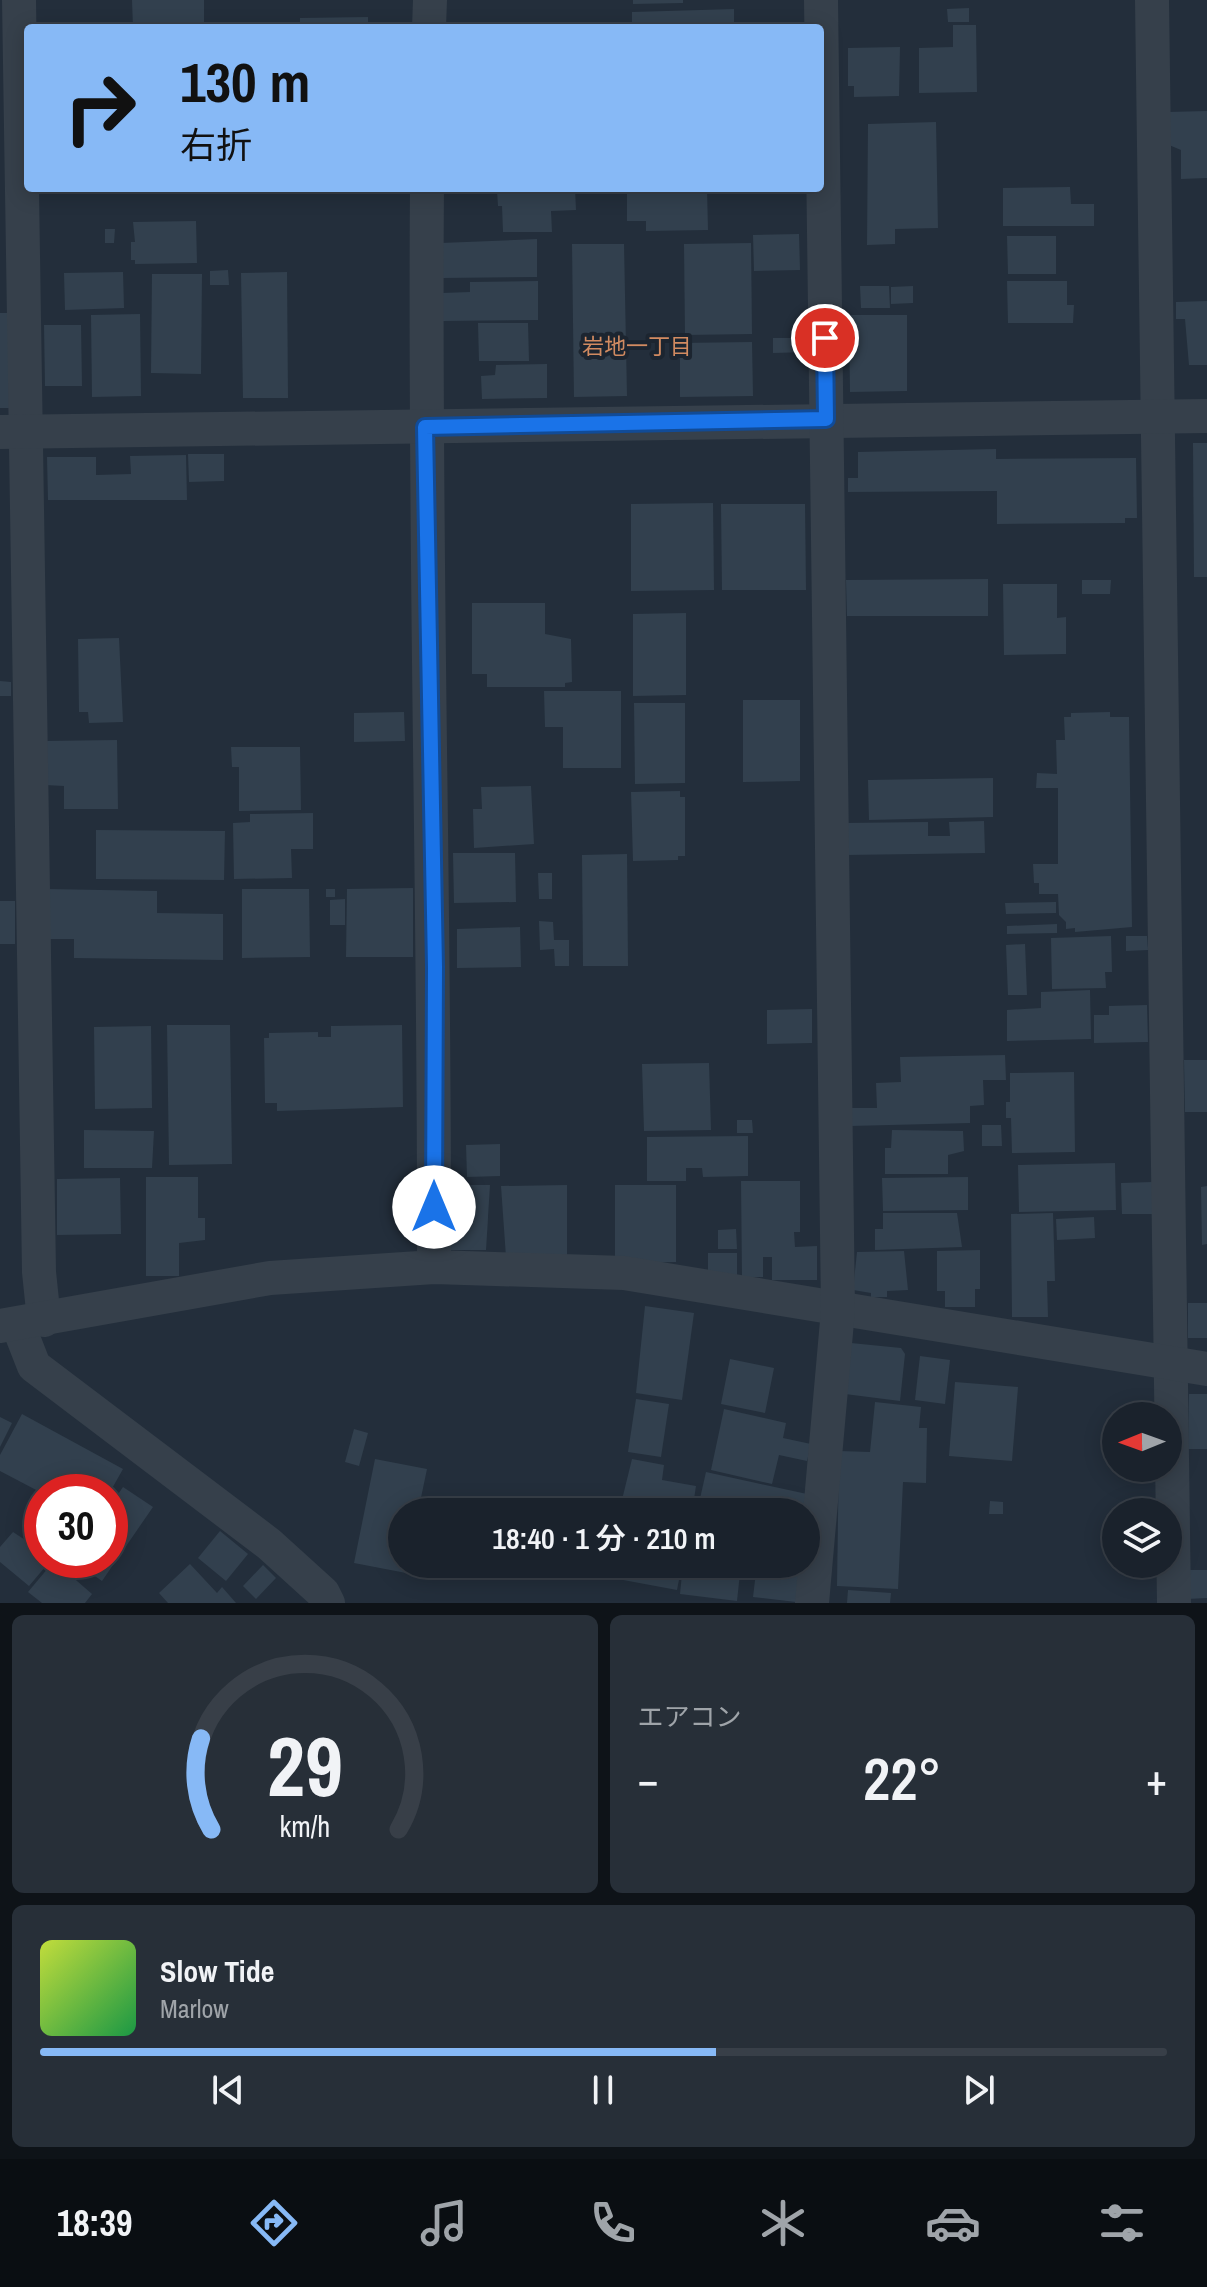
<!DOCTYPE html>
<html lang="ja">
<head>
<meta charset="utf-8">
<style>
	body { margin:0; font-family:"Archivo Narrow","Noto Sans JP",sans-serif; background:#272f38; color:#f1f3f6; height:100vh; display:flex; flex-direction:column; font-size:30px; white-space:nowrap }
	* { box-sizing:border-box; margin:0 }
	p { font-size:26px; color:#9fa4a9 }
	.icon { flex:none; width:44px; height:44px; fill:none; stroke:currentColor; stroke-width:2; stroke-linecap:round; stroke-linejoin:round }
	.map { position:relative; height:1603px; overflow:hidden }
	.sheet { display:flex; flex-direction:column; gap:12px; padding:12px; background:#0e1318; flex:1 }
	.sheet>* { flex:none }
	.top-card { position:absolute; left:24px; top:24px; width:800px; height:168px; border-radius:8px; box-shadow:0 4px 20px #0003,0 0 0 2px #383f48; background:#87b9f6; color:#111; overflow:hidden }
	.needle { width:52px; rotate:269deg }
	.buttons { position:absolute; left:1102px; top:1402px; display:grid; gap:16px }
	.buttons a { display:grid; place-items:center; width:80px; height:80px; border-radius:50%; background:#1a222c; box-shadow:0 4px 20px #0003,0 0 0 2px #383f48; font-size:40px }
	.speed { position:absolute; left:24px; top:1474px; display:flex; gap:16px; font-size:40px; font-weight:700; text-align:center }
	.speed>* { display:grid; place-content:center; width:104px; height:104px; border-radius:50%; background:#1a222c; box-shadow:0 4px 20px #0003,0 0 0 2px #383f48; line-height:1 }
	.speed .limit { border:12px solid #d22; background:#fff; color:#111 }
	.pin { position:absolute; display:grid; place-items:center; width:68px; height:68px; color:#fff; margin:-34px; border:4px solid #fff; border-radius:50%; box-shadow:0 2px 8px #0007 }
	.me { position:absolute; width:88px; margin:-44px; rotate:0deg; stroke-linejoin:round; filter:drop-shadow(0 0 6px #0008) }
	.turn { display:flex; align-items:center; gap:28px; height:168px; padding:0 24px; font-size:36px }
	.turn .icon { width:104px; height:104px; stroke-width:2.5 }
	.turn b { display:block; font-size:56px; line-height:68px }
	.big { font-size:60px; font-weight:600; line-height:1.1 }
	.sheet .tile { flex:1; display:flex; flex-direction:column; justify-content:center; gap:12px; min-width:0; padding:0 28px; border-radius:12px; background:#272f38 }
	.sheet .dial { align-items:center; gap:0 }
	.dial svg { height:208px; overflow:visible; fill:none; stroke:#383f48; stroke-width:7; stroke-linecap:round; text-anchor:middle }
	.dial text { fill:#f1f3f6; stroke:none }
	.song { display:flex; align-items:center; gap:24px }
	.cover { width:96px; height:96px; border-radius:12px; background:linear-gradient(135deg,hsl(70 70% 55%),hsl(140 70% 35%)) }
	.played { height:8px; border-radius:4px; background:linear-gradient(90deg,#87b9f6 60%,#383f48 60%) }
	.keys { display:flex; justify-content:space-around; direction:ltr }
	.heat { display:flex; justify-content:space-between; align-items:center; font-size:44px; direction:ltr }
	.sheet .tiles { flex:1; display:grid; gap:12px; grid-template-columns:1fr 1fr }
	.tile:last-child { grid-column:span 2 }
	.trip { position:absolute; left:388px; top:1498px; width:432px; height:80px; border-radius:40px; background:#1a222c; box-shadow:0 4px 20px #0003,0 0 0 2px #383f48; font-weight:600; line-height:80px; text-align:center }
	.menu { display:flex; height:128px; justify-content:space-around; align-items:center; background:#0a0e12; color:#9fa4a9 }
	.menu .icon { width:56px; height:56px }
	.menu .selected { color:#87b9f6 }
	.menu b { font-size:36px; color:#f1f3f6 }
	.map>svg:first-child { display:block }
</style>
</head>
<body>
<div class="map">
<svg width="1207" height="1603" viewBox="0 0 1207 1603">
	<rect width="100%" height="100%" fill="#232e3b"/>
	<!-- building -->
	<g fill="#32404e">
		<path d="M132 0H204V28H133Z"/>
		<path d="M633 0H683V3L633 4Z"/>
		<path d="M969 8V22H948L947 9Z"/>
		<path d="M734 9V28H632V12Z"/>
		<path d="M368 17V28H300V18Z"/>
		<path d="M953 25H976L977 92 919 93V48L953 47Z"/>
		<path d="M900 47 899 96 854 97V86H848V48Z"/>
		<path d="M1207 111V178L1181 179V150L1169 145 1168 112Z"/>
		<path d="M936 122 938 228 895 229V244L867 245 868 124Z"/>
		<path d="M1070 187 1071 204H1094V226H1003V188Z"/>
		<path d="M440 188H575L576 210 551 211 552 232H503L502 206H498L497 191 440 192Z"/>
		<path d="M627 188H707L708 230 646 231V221H627Z"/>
		<path d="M196 221 197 263 135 264V260H131V242H135L133 222Z"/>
		<path d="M105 229H115L114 243H105Z"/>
		<path d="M799 234 800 270 754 271 753 235Z"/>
		<path d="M1007 236H1056V274H1008Z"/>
		<path d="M537 239V277L442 278 441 243Z"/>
		<path d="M751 243 752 334 685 335 684 244Z"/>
		<path d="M572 244H624L627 396 574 397Z"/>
		<path d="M228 270 229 285H210V271Z"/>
		<path d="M123 272 124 308 65 310 64 273Z"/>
		<path d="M287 272 288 398H243L241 273Z"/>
		<path d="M152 274H202L201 374 151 373Z"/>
		<path d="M538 281V320L442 321V293L470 292V282Z"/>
		<path d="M1007 281H1067V305H1074L1073 323H1008Z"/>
		<path d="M860 286H889L890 308H861Z"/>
		<path d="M913 286V303L891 304V287Z"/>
		<path d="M1207 301V365H1189L1185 319H1176V302Z"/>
		<path d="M0 313H9L11 408H0Z"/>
		<path d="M140 314 141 396 92 397 91 315Z"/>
		<path d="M849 315H907V391L850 392Z"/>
		<path d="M478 323H528L529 361H479Z"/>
		<path d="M44 325H81L82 386H45Z"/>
		<path d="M773 338H808L809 352 773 353Z"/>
		<path d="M752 342 753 396 680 397V343Z"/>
		<path d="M547 364V398L482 399 481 376 495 375 496 365Z"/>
		<path d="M1193 443H1207V577H1194Z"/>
		<path d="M996 449V459L1136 458 1137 518H1125V523L997 524V491L848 492V478H858V452Z"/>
		<path d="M188 454H224V481L189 482Z"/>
		<path d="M186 455 187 500H48L47 457H96V475L131 474 130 456Z"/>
		<path d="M713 503 714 590 631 591V504Z"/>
		<path d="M721 504H805L806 590H722Z"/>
		<path d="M988 579V616H847L846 580Z"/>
		<path d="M1082 580H1111L1110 594H1082Z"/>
		<path d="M1003 584H1057V618L1066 617V654L1004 655Z"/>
		<path d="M472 603H545V634L571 639 572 682 565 683V687H487V674H472Z"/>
		<path d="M686 613V695L633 696V614Z"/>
		<path d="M119 638 123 722 89 723 88 712H79L78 639Z"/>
		<path d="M0 681 11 682V696H0Z"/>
		<path d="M544 691H621V768H563V727H545Z"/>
		<path d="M743 700H800V781L743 782Z"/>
		<path d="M634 703H685V783L635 784Z"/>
		<path d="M404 712 405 741 354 742V713Z"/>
		<path d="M1110 712V717H1129L1132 927 1075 932V928L1066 929V922L1059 915 1058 894H1039V883H1034L1033 864H1058V788H1036L1037 773 1057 774 1056 740H1065L1064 717H1071V713Z"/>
		<path d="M117 740 118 809H64V786L45 785V741Z"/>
		<path d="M231 747H300L301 810 239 811V767H232Z"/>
		<path d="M993 778V817L869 820 868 780Z"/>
		<path d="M531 786 534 844 474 848 473 809H482L481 787Z"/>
		<path d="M680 791V797H685V856H678V860L633 861 631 792Z"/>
		<path d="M313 813V849H291L292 878 234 879 233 823 250 822V814Z"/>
		<path d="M984 821 985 853 846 855 845 823 928 822V836H950L949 822Z"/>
		<path d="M96 830 225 831 224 880 96 879Z"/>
		<path d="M453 853H515L516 902 454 903Z"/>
		<path d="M627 854 628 966H583L582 855Z"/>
		<path d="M538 873H552V899H539Z"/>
		<path d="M413 888V957H346L347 889Z"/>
		<path d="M46 889 157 891V913L223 914V960L74 958V939H45Z"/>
		<path d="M242 889H309L310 957 242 958Z"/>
		<rect x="326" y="889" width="9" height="8"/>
		<path d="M345 899V925H330V900Z"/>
		<rect x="0" y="901" width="15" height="43"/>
		<path d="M1056 902V913L1006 914 1005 903Z"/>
		<path d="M539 921 553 922 554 940H569V966H555L554 949 540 950Z"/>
		<path d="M1057 924V933L1007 934V926Z"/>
		<path d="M520 927 521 967 457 968V929Z"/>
		<path d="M1111 936 1112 972H1105L1106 988 1052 989 1051 938Z"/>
		<path d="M1126 936H1147L1148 950 1126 951Z"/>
		<path d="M1025 944 1027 995H1008L1006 945Z"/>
		<path d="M1090 990 1091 1039 1007 1041V1010L1041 1008V992Z"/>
		<path d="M1147 1005 1148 1042 1094 1043V1015H1109V1006Z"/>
		<path d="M812 1009V1043L767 1044V1010Z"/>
		<path d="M167 1025H230L232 1164 169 1165Z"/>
		<path d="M402 1025 403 1107 277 1111V1103H265L264 1038H269V1033L318 1032V1037H331V1026Z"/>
		<path d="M151 1026 152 1108 95 1109 94 1027Z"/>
		<path d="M1005 1055 1006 1080H983L984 1105 970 1106V1123L850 1126V1108H877L876 1083 901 1082 900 1057Z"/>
		<path d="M1184 1060H1207V1112H1185Z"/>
		<path d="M709 1063 711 1130 644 1131 642 1064Z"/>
		<path d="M1074 1072 1075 1152 1012 1153 1011 1118H1006V1102H1010V1073Z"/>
		<path d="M737 1120H752L753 1133H737Z"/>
		<path d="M982 1125H1001L1002 1146H982Z"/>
		<path d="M84 1130 154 1131 152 1168H84Z"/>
		<path d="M892 1130 963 1131 964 1151 948 1155V1174H885V1148H891Z"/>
		<path d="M748 1136V1176L703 1177 702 1168H686V1181H647V1137Z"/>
		<path d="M500 1144V1176L467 1177 466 1145Z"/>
		<path d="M1115 1163 1116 1210 1019 1212 1018 1165Z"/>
		<path d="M146 1177H198V1218H205V1240L179 1243V1276H146Z"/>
		<path d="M968 1177V1210L883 1211 882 1178Z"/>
		<path d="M120 1178 121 1234 57 1235V1179Z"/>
		<path d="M741 1181H800V1232H794L795 1247 817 1246V1280H772V1257H763V1277H742Z"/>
		<path d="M1152 1182V1214H1122L1121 1183Z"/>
		<path d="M449 1185H490L486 1250H449Z"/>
		<path d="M567 1185V1257H506L501 1186Z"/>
		<path d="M615 1185H676V1262L615 1263Z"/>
		<path d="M1207 1186V1244L1202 1245 1201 1187Z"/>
		<path d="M883 1213H957L962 1247 875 1250V1229H883Z"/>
		<path d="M1053 1213 1055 1281H1047L1048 1317H1012L1011 1214Z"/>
		<path d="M1094 1217 1095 1238 1057 1240 1056 1219Z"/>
		<path d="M736 1229 737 1249H718V1230Z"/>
		<path d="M980 1250V1289H975V1307H945V1291H937V1251Z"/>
		<path d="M904 1251 908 1290 887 1291V1297H871V1293L853 1290 857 1252Z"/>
		<rect x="708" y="1253" width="29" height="23"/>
		<rect x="1188" y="1303" width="19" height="35"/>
		<path d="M645 1306 694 1313 682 1400 636 1393Z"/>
		<path d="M851 1343 901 1348 905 1354 900 1401 845 1394Z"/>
		<path d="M920 1356 950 1360 945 1404 915 1400Z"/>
		<path d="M730 1359 774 1368 765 1413 721 1404Z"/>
		<path d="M955 1382 1018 1387 1012 1461 949 1456Z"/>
		<path d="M1189 1394H1207V1449H1188Z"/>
		<path d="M636 1399 669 1404 661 1457 628 1452Z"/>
		<path d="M875 1402 921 1407 919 1428H927L926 1483 903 1482 898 1589 837 1586 839 1451 870 1452Z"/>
		<path d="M724 1409 786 1423 783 1438 811 1444 807 1461 779 1455 772 1484 711 1470Z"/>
		<path d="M22 1414 123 1469 110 1492H42V1517L29 1510 40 1492 0 1471V1455Z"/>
		<path d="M0 1417 12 1423 0 1447Z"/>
		<path d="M354 1429 368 1433 359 1466 345 1462Z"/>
		<path d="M375 1459 427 1469 418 1512H402V1564H408L406 1573 354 1563Z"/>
		<path d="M632 1459 664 1465 662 1480 696 1486 692 1512H619Z"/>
		<path d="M706 1472 807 1494 803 1512H744L699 1503Z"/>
		<path d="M123 1487 153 1507 102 1581 72 1560H110V1506Z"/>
		<path d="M990 1501 1003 1502V1514H989Z"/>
		<path d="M220 1531 248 1554 226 1581 198 1558Z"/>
		<path d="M13 1532 42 1551V1560H51L29 1586 0 1562V1547Z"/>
		<path d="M54 1561 92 1594 85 1603H42L28 1592Z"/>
		<path d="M190 1564 217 1593 222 1587 236 1603H168L159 1593Z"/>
		<path d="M609 1564H682L677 1590 607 1577Z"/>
		<path d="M683 1564H741L737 1601 680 1594Z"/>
		<path d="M757 1564H801L796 1602 753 1597Z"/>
		<path d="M263 1565 276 1578 256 1599 243 1586Z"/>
		<path d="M1187 1570H1207V1598L1187 1599Z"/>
		<path d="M848 1590 891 1593 890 1603H847Z"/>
	</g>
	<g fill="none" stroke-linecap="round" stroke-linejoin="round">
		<!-- street -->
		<g stroke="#36404b" stroke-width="34">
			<path d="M19 0 39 1272 44 1320"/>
			<path d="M1152 0 1174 1603"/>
			<path d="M429 28 430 0"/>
			<path d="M427 188C424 548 435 907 434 1267"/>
			<path d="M0 432 1207 416"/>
			<path d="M18 1325 34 1366 269 1544 323 1593 328 1603"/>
			<path d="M0 1326 270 1278 434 1267 624 1273 1207 1369"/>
			<path d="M812 1603 838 1310 821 0"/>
		</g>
	</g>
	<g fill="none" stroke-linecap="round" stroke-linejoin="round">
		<defs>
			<path id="route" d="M434 1207 435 967 425 427 826 419 825 338"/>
		</defs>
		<!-- route casing -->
		<use href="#route" stroke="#114b97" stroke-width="20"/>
		<!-- route -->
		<use href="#route" stroke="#1a73e8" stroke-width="14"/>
	</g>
	<g text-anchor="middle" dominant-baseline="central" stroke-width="8" stroke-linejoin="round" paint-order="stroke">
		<!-- neighbourhood labels -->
		<g font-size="22" fill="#d28b61" stroke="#1c2530">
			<text x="637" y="346">岩地一丁目</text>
		</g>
	</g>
</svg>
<div class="buttons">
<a><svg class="needle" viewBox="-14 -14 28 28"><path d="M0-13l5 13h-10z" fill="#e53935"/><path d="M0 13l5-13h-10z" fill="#9fa4a9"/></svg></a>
<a><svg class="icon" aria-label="layers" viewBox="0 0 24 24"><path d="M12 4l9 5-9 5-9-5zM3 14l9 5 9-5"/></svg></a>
</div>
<div class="speed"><div class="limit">30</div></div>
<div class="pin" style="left:825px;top:338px;background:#d93025"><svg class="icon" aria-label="arrive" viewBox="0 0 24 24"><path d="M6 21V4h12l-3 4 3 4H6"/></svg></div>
<svg class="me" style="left:434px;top:1207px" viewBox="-20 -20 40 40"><circle r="19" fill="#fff"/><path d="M0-13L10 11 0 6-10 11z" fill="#1a73e8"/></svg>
<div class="trip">18:40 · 1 分 · 210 m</div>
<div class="top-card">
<div class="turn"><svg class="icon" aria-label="right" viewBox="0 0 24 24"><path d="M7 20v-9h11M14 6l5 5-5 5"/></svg><div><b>130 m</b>右折</div></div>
</div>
</div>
<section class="sheet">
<div class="tiles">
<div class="tile dial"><svg viewBox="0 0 100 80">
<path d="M14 69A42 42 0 1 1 86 69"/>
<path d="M14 69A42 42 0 0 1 10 34" stroke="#87b9f6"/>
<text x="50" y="56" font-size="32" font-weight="700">29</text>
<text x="50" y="72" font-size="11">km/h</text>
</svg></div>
<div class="tile"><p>エアコン</p>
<div class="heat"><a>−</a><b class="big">22°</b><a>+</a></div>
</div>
<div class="tile">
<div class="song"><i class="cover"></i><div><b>Slow Tide</b><p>Marlow</p></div></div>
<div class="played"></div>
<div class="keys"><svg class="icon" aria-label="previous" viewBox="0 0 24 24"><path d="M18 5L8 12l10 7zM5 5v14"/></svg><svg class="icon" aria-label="pause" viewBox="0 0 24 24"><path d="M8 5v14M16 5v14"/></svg><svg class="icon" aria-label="next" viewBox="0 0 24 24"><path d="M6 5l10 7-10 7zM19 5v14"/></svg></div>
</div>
</div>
</section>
<nav class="menu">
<b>18:39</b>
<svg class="icon selected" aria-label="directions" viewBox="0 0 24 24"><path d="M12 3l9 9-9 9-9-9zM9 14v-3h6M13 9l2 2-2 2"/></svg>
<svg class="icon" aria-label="music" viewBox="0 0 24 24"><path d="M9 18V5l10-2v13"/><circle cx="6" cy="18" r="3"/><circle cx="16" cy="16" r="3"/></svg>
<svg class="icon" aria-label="phone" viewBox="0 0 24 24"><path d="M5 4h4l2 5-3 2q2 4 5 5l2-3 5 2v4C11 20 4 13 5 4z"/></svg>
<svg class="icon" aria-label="climate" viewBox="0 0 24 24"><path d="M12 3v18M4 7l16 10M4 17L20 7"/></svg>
<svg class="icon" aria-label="car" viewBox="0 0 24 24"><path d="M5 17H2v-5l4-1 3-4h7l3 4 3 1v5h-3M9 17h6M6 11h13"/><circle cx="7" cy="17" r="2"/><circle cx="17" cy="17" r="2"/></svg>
<svg class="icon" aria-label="filters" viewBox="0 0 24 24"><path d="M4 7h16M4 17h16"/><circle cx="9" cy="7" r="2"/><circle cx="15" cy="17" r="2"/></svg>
</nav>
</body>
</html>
